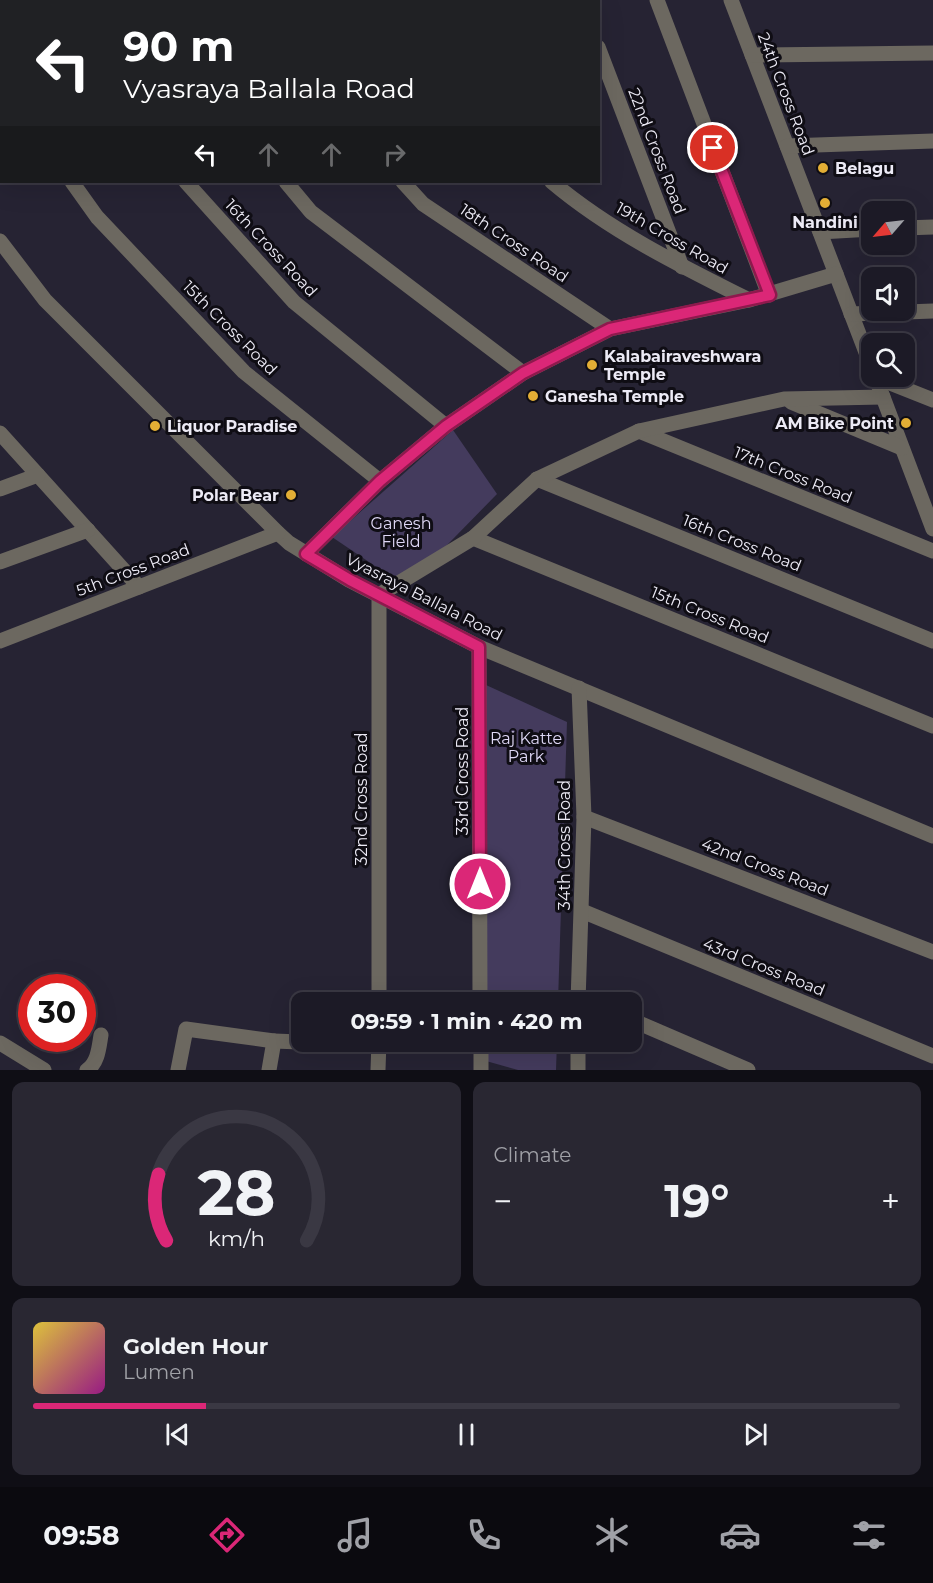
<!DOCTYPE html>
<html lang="en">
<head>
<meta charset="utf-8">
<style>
	body { margin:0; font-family:Montserrat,sans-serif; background:#292732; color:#f1f3f6; height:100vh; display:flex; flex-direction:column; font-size:22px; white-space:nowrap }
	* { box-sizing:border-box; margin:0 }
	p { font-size:20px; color:#a0a1a7 }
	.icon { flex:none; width:33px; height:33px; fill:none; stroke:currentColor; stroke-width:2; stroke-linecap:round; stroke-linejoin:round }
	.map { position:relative; height:1070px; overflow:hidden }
	.details { display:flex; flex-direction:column; gap:12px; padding:12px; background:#0f0e15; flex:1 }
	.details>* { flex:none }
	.guide { position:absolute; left:0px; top:0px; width:600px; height:183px; box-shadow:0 6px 24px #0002,0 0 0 2px #3a3843; background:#202124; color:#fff; overflow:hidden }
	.needle { width:39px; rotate:242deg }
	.controls { position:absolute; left:861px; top:201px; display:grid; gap:12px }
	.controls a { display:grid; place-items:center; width:54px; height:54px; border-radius:12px; background:#1c1a26; box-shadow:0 6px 24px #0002,0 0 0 2px #3a3843; font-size:30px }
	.speed { position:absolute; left:18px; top:974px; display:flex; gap:12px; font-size:30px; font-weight:700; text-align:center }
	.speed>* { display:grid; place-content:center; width:78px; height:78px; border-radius:50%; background:#1c1a26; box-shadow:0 6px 24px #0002,0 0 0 2px #3a3843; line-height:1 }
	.speed .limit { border:9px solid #d22; background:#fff; color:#111 }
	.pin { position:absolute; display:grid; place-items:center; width:51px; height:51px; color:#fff; margin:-26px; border:3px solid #fff; border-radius:50%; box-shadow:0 2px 6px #0007 }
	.me { position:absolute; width:66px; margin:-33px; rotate:0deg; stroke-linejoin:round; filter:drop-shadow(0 0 4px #0008) }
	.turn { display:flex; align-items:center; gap:21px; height:126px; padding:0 24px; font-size:27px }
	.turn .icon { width:78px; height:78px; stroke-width:2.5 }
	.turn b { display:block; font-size:42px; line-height:51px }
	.lanes { display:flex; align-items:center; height:57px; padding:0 24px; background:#0003; justify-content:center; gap:30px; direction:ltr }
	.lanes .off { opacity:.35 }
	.big { font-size:45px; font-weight:700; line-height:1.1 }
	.details .widget { flex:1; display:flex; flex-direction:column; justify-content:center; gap:9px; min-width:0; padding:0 21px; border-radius:12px; background:#292732 }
	.details .dial { align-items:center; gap:0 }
	.dial svg { height:156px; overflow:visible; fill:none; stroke:#3a3843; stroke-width:7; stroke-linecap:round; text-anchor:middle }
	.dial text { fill:#f1f3f6; stroke:none }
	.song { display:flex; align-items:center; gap:18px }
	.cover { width:72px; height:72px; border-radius:9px; background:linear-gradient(135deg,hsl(50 70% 55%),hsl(310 70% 35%)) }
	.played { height:6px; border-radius:3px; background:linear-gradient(90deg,#db2777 20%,#3a3843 20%) }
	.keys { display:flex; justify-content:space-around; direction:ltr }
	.heat { display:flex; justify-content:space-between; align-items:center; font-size:33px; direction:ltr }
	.details .tiles { flex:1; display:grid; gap:12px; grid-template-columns:1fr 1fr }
	.widget:last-child { grid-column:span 2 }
	.trip { position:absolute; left:291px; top:992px; width:351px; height:60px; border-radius:12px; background:#1c1a26; box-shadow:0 6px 24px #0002,0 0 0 2px #3a3843; font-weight:700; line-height:60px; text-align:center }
	.menu { display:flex; height:96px; justify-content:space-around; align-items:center; background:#0b0a0f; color:#a0a1a7 }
	.menu .icon { width:42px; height:42px }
	.menu .on { color:#db2777 }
	.menu b { font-size:27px; color:#f1f3f6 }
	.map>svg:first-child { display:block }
</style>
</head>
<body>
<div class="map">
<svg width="933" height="1070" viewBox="0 0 933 1070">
	<rect width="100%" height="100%" fill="#262333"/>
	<!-- green -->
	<g fill="#443b5d">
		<path d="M453 430 497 494 406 587 332 537Z"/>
		<path d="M486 685 567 722 558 1002H486Z"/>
		<path d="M486 1041H557L556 1070H518L486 1061Z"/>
	</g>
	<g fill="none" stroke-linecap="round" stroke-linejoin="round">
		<!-- minor -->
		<g stroke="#6c6860" stroke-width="15">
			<path d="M348 0 350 2"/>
			<path d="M428 0 429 2"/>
			<path d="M501 0 502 2"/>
			<path d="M581 0V2"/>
			<path d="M657 0 769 295"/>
			<path d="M731 0 872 368"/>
			<path d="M66 2 69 0"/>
			<path d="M0 34 2 33"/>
			<path d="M598 47 682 267"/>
			<path d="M752 55 933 53"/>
			<path d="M787 146 933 141"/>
			<path d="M72 182 97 217 244 372 380 481"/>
			<path d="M186 182 294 302 446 426"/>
			<path d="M286 182 311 212 523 373"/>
			<path d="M403 182 423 204 610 329"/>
			<path d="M552 182C610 231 681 266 749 300"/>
			<path d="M904 228 933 227"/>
			<path d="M820 232 872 229"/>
			<path d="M0 241 45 300 278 533 289 543 349 580 479 647 933 836"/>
			<path d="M851 314 933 311"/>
			<path d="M875 376 933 529"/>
			<path d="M875 377 933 400"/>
			<path d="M791 402 902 448"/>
			<path d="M639 431 933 551"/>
			<path d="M0 433 139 587"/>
			<path d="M537 479 933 641"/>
			<path d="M0 489 38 475"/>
			<path d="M473 538 933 726"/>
			<path d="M306 554 380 481 446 426 523 373 610 329 749 300 836 274"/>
			<path d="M0 562 88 530"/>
			<path d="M0 641 278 533"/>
			<path d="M479 647 480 1002"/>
			<path d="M584 817 933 952"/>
			<path d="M582 911 933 1056"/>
			<path d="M379 1002V595L473 538 537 479 639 431 784 399 883 397"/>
			<path d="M578 1002 584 817 579 688"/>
			<path d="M632 1020 748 1070"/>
			<path d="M481 1041V1070"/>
			<path d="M578 1041V1070"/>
			<path d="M0 1043 44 1070"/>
			<path d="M87 1070C98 1063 99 1047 101 1035"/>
			<path d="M178 1070 186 1029 274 1041"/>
			<path d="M269 1070 274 1041 379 1045"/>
			<path d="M378 1070 379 1041"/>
		</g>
		<!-- major -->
		<g stroke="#b3ab9a" stroke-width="15">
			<path d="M324 2 329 0"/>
			<path d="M0 143 2 142"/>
		</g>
	</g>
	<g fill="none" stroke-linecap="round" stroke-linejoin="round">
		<defs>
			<path id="route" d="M480 884 479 647 350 580 306 554 380 481 446 426 523 373 610 329 770 295 713 148"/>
		</defs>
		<!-- route casing -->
		<use href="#route" stroke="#8e194d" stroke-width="15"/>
		<!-- route -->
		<use href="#route" stroke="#db2777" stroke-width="10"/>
	</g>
	<!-- markers -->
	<g fill="#e3ae35" stroke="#0f0d14" stroke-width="2">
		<circle cx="823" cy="168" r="6"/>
		<circle cx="825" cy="203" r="6"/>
		<circle cx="592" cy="365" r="6"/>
		<circle cx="533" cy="396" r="6"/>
		<circle cx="906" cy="423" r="6"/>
		<circle cx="155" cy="426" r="6"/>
		<circle cx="291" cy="495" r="6"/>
	</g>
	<g text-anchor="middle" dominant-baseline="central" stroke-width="6" stroke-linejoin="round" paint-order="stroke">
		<!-- street labels -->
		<g font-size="16" fill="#eceaf5" stroke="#0f0d14">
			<text transform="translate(786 94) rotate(69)">24th Cross Road</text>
			<text transform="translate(657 151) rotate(69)">22nd Cross Road</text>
			<text transform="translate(672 238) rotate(30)">19th Cross Road</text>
			<text transform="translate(514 243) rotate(34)">18th Cross Road</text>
			<text transform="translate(271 248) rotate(47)">16th Cross Road</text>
			<text transform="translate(230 328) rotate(45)">15th Cross Road</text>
			<text transform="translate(793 475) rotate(22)">17th Cross Road</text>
			<text transform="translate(742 543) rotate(22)">16th Cross Road</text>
			<text transform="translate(133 570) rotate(-21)">5th Cross Road</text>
			<text transform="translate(424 597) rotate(27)">Vyasraya Ballala Road</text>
			<text transform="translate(710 615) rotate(22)">15th Cross Road</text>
			<text transform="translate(462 771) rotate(-90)">33rd Cross Road</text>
			<text transform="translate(361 799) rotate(-90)">32nd Cross Road</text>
			<text transform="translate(564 845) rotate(-90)">34th Cross Road</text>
			<text transform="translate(765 867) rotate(21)">42nd Cross Road</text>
			<text transform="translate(764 967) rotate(22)">43rd Cross Road</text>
		</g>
		<!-- poi labels -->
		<g font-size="16" font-weight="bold" fill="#eceaf5" stroke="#0f0d14" text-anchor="start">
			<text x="835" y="168">Belagu</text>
			<text x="825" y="222" text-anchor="middle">Nandini</text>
			<text x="604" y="356">Kalabairaveshwara<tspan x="604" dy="18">Temple</tspan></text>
			<text x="545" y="396">Ganesha Temple</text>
			<text x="894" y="423" text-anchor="end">AM Bike Point</text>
			<text x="167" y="426">Liquor Paradise</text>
			<text x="279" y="495" text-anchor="end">Polar Bear</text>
		</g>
		<!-- park labels -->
		<g font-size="16" fill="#dfd8f6" stroke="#0f0d14">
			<text x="401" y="523">Ganesh<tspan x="401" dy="18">Field</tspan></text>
			<text x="526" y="738">Raj Katte<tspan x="526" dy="18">Park</tspan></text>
		</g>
	</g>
</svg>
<div class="controls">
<a><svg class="needle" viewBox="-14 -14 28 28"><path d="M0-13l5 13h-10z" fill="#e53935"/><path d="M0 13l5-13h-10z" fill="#a0a1a7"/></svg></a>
<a><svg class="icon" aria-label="sound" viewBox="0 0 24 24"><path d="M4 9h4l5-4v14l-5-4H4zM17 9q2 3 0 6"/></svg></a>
<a><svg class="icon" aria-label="search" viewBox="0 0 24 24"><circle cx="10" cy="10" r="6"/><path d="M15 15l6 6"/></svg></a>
</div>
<div class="speed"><div class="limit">30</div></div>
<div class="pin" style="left:713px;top:148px;background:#d93025"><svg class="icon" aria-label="arrive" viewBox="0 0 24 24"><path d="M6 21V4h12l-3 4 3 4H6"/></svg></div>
<svg class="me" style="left:480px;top:884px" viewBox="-20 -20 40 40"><circle r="17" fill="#db2777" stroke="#fff" stroke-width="3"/><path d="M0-11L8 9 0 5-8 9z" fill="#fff"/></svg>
<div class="trip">09:59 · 1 min · 420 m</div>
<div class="guide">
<div class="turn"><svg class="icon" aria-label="left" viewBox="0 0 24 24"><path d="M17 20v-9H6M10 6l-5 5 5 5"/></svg><div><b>90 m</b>Vyasraya Ballala Road</div></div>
<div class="lanes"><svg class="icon" aria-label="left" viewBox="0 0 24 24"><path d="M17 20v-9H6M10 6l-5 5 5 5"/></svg><svg class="icon off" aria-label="ahead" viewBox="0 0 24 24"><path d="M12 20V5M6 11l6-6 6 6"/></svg><svg class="icon off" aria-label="ahead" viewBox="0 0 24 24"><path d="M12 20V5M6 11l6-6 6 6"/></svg><svg class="icon off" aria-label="right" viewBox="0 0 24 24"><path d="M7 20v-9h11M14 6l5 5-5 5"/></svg></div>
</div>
</div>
<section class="details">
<div class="tiles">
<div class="widget dial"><svg viewBox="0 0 100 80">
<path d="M14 69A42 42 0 1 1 86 69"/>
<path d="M14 69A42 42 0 0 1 10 35" stroke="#db2777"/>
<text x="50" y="56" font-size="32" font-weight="700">28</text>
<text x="50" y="72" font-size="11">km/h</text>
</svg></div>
<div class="widget"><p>Climate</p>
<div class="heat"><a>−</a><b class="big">19°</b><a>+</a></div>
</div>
<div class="widget">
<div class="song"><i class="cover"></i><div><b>Golden Hour</b><p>Lumen</p></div></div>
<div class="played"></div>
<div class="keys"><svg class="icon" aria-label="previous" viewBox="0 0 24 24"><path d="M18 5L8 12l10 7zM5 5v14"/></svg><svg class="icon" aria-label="pause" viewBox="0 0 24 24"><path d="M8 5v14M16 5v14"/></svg><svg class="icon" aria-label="next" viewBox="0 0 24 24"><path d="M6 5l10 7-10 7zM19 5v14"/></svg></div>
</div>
</div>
</section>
<nav class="menu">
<b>09:58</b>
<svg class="icon on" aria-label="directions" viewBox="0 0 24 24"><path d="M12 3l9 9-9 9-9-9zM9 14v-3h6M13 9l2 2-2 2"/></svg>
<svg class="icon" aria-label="music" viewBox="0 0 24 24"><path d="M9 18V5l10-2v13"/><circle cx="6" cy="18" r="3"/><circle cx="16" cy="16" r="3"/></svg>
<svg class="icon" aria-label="phone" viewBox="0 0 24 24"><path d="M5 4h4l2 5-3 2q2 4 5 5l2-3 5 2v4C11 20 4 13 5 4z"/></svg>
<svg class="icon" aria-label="climate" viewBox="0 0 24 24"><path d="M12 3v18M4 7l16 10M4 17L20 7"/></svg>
<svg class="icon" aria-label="car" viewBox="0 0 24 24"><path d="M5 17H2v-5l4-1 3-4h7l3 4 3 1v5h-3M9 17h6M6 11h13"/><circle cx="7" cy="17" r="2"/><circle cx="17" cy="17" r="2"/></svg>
<svg class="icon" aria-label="filters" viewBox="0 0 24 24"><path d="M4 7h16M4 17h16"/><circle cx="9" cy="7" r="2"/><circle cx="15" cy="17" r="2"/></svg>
</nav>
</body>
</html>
